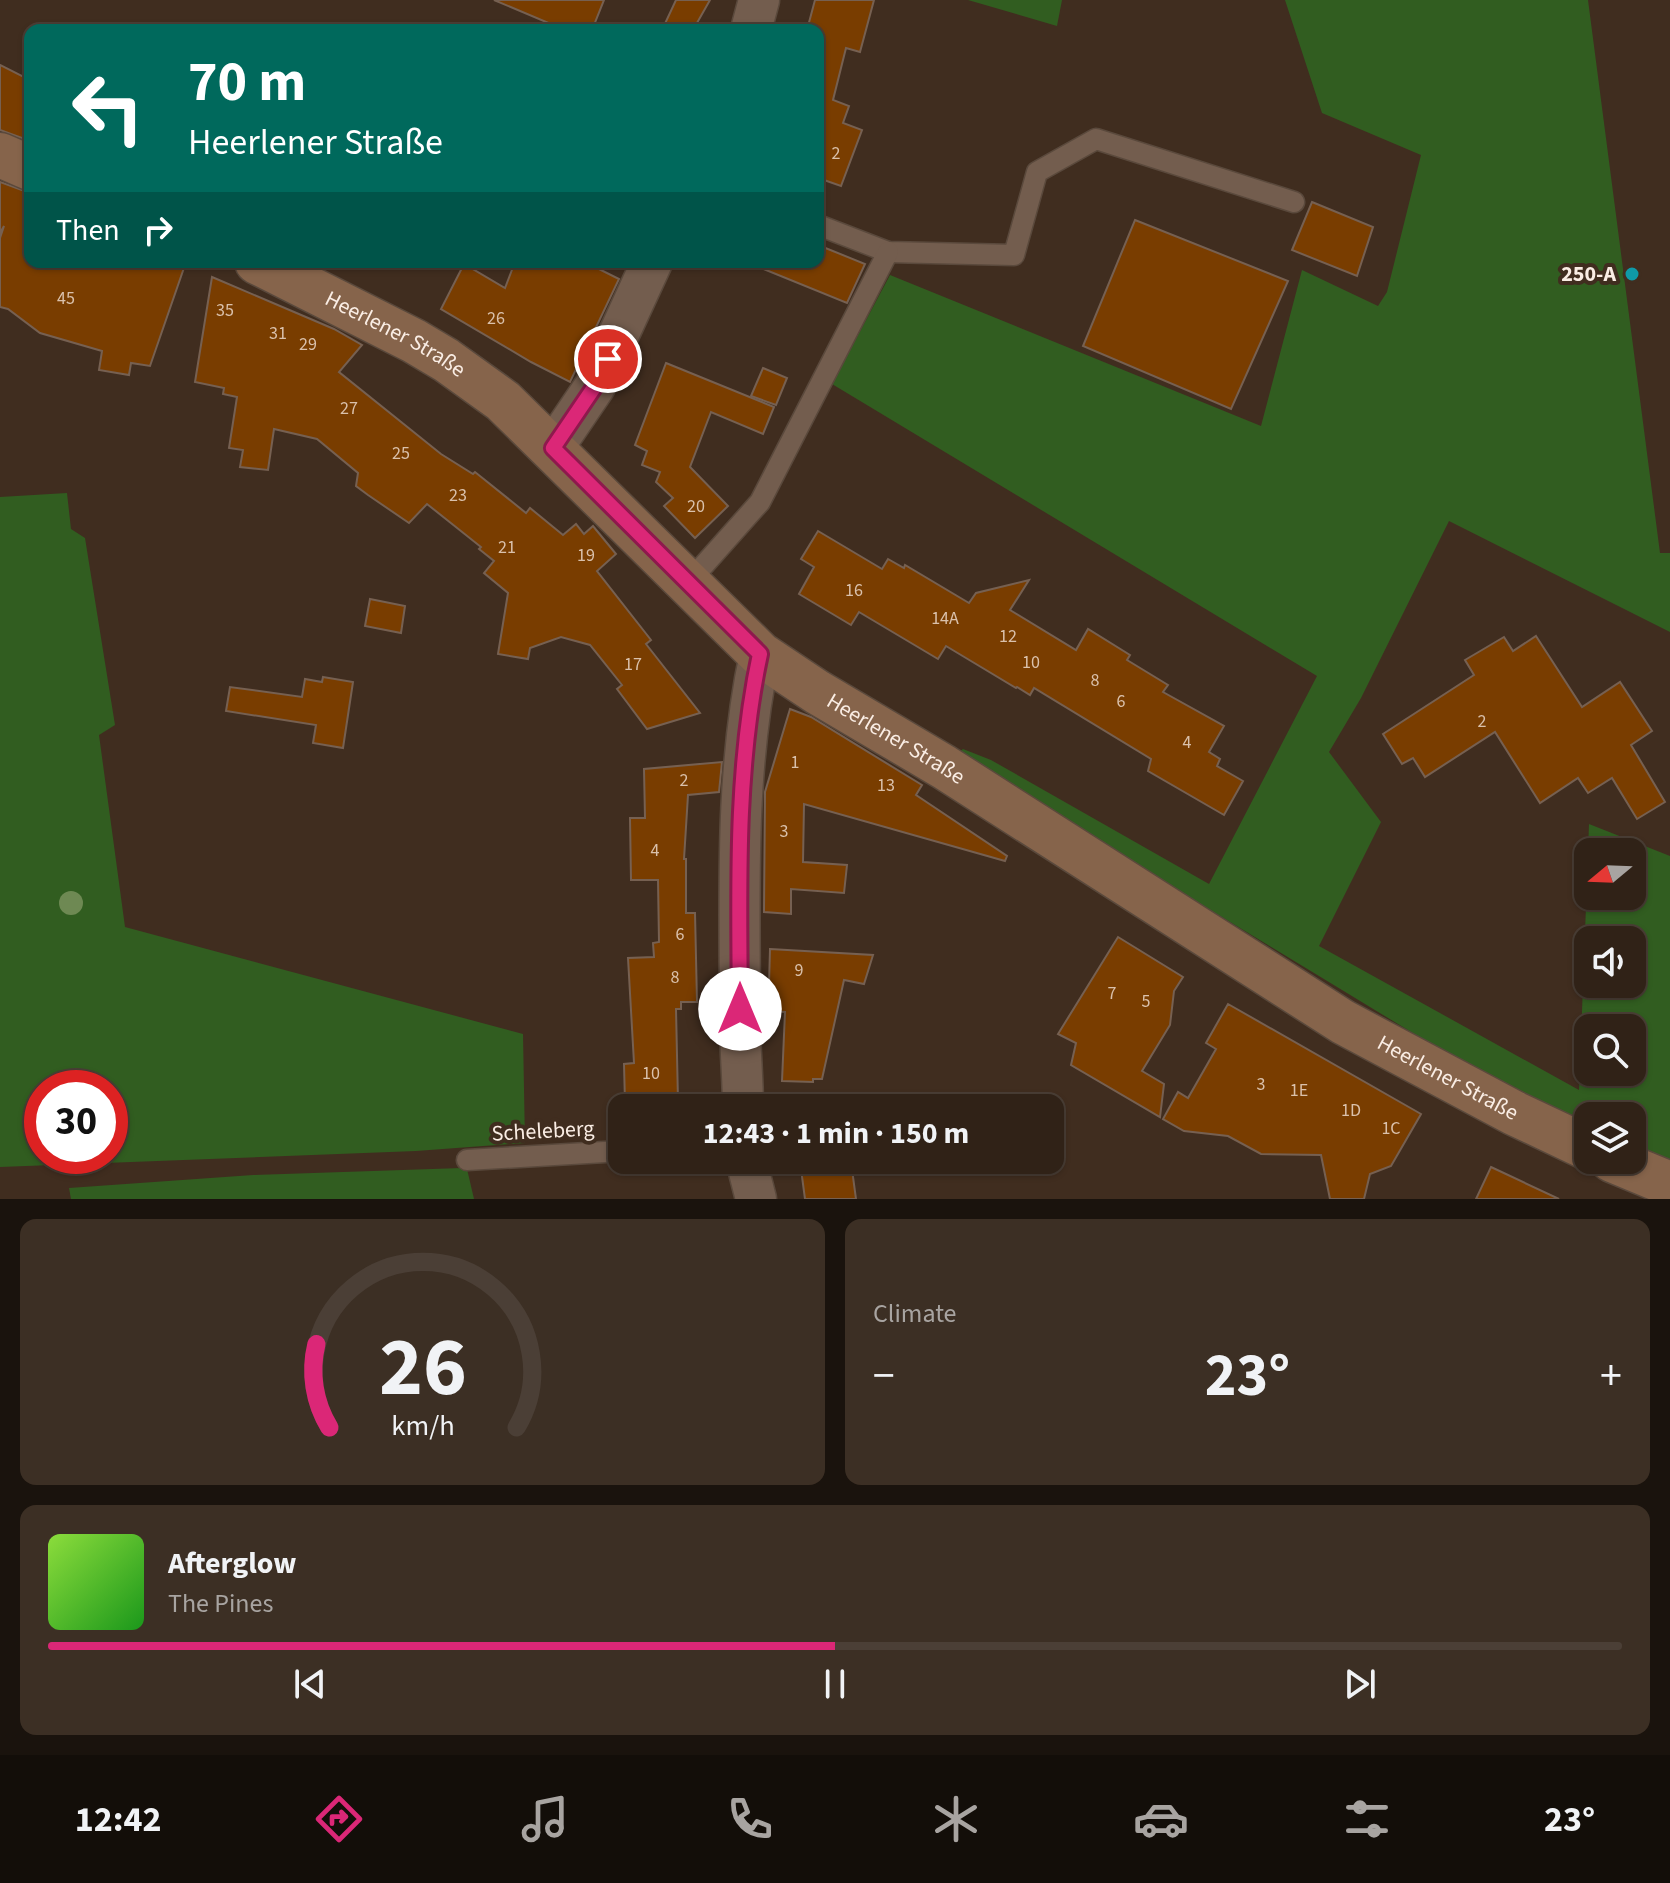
<!DOCTYPE html>
<html lang="en">
<head>
<meta charset="utf-8">
<style>
	body { margin:0; font-family:"Source Sans 3",sans-serif; background:#3c2f24; color:#f1f3f6; height:100vh; display:flex; flex-direction:column; font-size:30px; white-space:nowrap }
	* { box-sizing:border-box; margin:0 }
	p { font-size:26px; color:#a8a4a1 }
	.icon { flex:none; width:44px; height:44px; fill:none; stroke:currentColor; stroke-width:2; stroke-linecap:round; stroke-linejoin:round }
	.map { position:relative; height:1199px; overflow:hidden }
	.drawer { display:flex; flex-direction:column; gap:20px; padding:20px; background:#1a130d; flex:1 }
	.drawer>* { flex:none }
	.top-card { position:absolute; left:24px; top:24px; width:800px; height:244px; border-radius:16px; box-shadow:0 2px 6px #0004,0 0 0 2px #4b3f36; background:#00695c; color:#fff; overflow:hidden }
	.needle { width:52px; rotate:251deg }
	.controls { position:absolute; left:1574px; top:838px; display:grid; gap:16px }
	.controls a { display:grid; place-items:center; width:72px; height:72px; border-radius:16px; background:#302217; box-shadow:0 2px 6px #0004,0 0 0 2px #4b3f36; font-size:40px }
	.speed { position:absolute; left:24px; top:1070px; display:flex; gap:16px; font-size:40px; font-weight:700; text-align:center }
	.speed>* { display:grid; place-content:center; width:104px; height:104px; border-radius:50%; background:#302217; box-shadow:0 2px 6px #0004,0 0 0 2px #4b3f36; line-height:1 }
	.speed .limit { border:12px solid #d22; background:#fff; color:#111 }
	.pin { position:absolute; display:grid; place-items:center; width:68px; height:68px; color:#fff; margin:-34px; border:4px solid #fff; border-radius:50%; box-shadow:0 2px 8px #0007 }
	.me { position:absolute; width:88px; margin:-44px; rotate:0deg; stroke-linejoin:round; filter:drop-shadow(0 0 6px #0008) }
	.turn { display:flex; align-items:center; gap:28px; height:168px; padding:0 32px; font-size:36px }
	.turn .icon { width:104px; height:104px; stroke-width:2.5 }
	.turn b { display:block; font-size:56px; line-height:68px }
	.then { display:flex; align-items:center; height:76px; padding:0 32px; background:#0003; gap:16px; font-size:30px }
	.big { font-size:60px; font-weight:700; line-height:1.1 }
	.drawer .card { flex:1; display:flex; flex-direction:column; justify-content:center; gap:12px; min-width:0; padding:0 28px; border-radius:16px; background:#3c2f24 }
	.drawer .dial { align-items:center; gap:0 }
	.dial svg { height:208px; overflow:visible; fill:none; stroke:#4b3f36; stroke-width:7; stroke-linecap:round; text-anchor:middle }
	.dial text { fill:#f1f3f6; stroke:none }
	.song { display:flex; align-items:center; gap:24px }
	.cover { width:96px; height:96px; border-radius:12px; background:linear-gradient(135deg,hsl(90 70% 55%),hsl(120 70% 35%)) }
	.played { height:8px; border-radius:4px; background:linear-gradient(90deg,#db2777 50%,#4b3f36 50%) }
	.keys { display:flex; justify-content:space-around; direction:ltr }
	.heat { display:flex; justify-content:space-between; align-items:center; font-size:44px; direction:ltr }
	.drawer .tiles { flex:1; display:grid; gap:20px; grid-template-columns:1fr 1fr }
	.card:last-child { grid-column:span 2 }
	.trip { position:absolute; left:608px; top:1094px; width:456px; height:80px; border-radius:16px; background:#302217; box-shadow:0 2px 6px #0004,0 0 0 2px #4b3f36; font-weight:700; line-height:80px; text-align:center }
	.menu { display:flex; height:128px; justify-content:space-around; align-items:center; background:#130e09; color:#a8a4a1 }
	.menu .icon { width:56px; height:56px }
	.menu .current { color:#db2777 }
	.menu b { font-size:36px; color:#f1f3f6 }
	.map>svg:first-child { display:block }
</style>
</head>
<body>
<div class="map">
<svg width="1670" height="1199" viewBox="0 0 1670 1199">
	<rect width="100%" height="100%" fill="#402d1f"/>
	<!-- green -->
	<g fill="#315d20" fill-rule="evenodd">
		<path d="M968 0H1062L1057 26Z"/>
		<path d="M1285 0H1588L1660 553H1670V632L1449 521 1361 698 1329 752 1381 822 1319 946 1579 1090 1588 854V896H1632V852H1588L1589 824 1670 856V1164L1632 1150V1116H1588V1132L1505 1089 955 755 963 749 991 760 1209 884 1317 676 832 384 890 275 1261 426 1302 270 1378 306 1387 292 1421 155 1322 113ZM1588 940H1632V984H1588ZM1588 1028H1632V1072H1588Z"/>
		<path d="M67 493 71 529 85 538 115 725 99 735 125 927 523 1034 525 1143 416 1151 0 1167V497ZM110 1088V1156H42V1088Z"/>
		<path d="M462 1168 467 1169 474 1199H71L69 1188 253 1175Z"/>
	</g>
	<!-- building -->
	<g fill="#793d00" stroke="#766051" stroke-width="2">
		<path d="M494 0H604L592 30H565Z"/>
		<path d="M676 0H710L693 30H662Z"/>
		<path d="M815 0H874L860 52 846 48 833 100 849 106 843 123 862 130 841 186 824 180 823 182H818V30H807Z"/>
		<path d="M0 65 30 80V141L0 130Z"/>
		<path d="M0 182 30 193V262H186L150 366 131 363 129 375 99 370 102 351 40 333 8 309 0 307V238L4 226 0 233Z"/>
		<path d="M1312 202 1373 227 1357 276 1292 250Z"/>
		<path d="M1135 220 1288 281 1231 409 1083 346Z"/>
		<path d="M818 245 865 264 847 303 749 263 818 262Z"/>
		<path d="M515 262H585L619 279 570 382 531 362 441 309 464 264 505 288Z"/>
		<path d="M212 277 334 329 362 345 339 372 441 454 473 474 475 472 526 513 530 508 563 535 576 524 584 534 593 526 616 554 597 571 651 640 646 644 700 713 647 729 617 689 622 685 590 645 561 637 530 648 528 659 498 654 508 593 484 573 494 561 479 549 481 547 427 504 409 523 368 495 356 486 358 473 317 439 274 429 268 470 240 467 243 450 229 448 237 397 223 394 224 388 195 382Z"/>
		<path d="M666 363 774 407 763 434 711 412 690 467 728 506 695 538 664 506 673 498 656 482 660 472 642 465 647 451 635 445Z"/>
		<path d="M763 368 787 378 776 405 751 396Z"/>
		<path d="M818 531 882 569 888 559 904 568 905 565 969 603 976 593 1029 580 1010 610 1076 650 1088 629 1130 655 1127 660 1168 685 1163 692 1224 726 1209 752 1220 759 1217 766 1243 781 1224 815 1148 771 1151 759 1034 688 1030 695 1017 687 1016 688 946 646 938 659 859 612 851 625 799 594 814 567 801 559Z"/>
		<path d="M370 599 405 606 401 633 365 626Z"/>
		<path d="M1536 636 1582 707 1620 682 1652 731 1631 745 1665 802 1637 819 1612 778 1588 793 1578 778 1540 803 1495 732 1425 777 1413 758 1402 764 1383 734 1474 675 1465 660 1504 637 1513 651Z"/>
		<path d="M323 677 353 682 343 748 313 743 316 725 226 711 230 687 302 697 305 679 322 682Z"/>
		<path d="M790 709 811 717 922 785 916 795 1007 856 1005 861 804 804 803 862 847 865 844 893 791 889V914L764 912 765 792Z"/>
		<path d="M722 762 719 792 688 795 684 859H686V913H695L697 1002H681V1009H676L678 1101 625 1103 624 1064 634 1063 628 958 654 957 653 943 659 942 658 880H631L630 818H645L644 769Z"/>
		<path d="M1118 937 1183 977 1174 991 1170 1025 1142 1071 1164 1084 1160 1117 1071 1065 1076 1043 1058 1034Z"/>
		<path d="M770 949 873 955 864 984 844 980 822 1079H813V1082L782 1081 785 1012 765 1011V985H769Z"/>
		<path d="M1228 1004 1421 1114 1391 1166 1370 1174 1364 1199H1330L1321 1155 1261 1154 1228 1136 1184 1131 1163 1119 1178 1092 1188 1098 1216 1049 1206 1043Z"/>
		<path d="M851 1162 856 1199H805L801 1169Z"/>
		<path d="M1491 1167 1559 1199H1476Z"/>
	</g>
	<g fill="none" stroke-linecap="round" stroke-linejoin="round">
		<defs>
			<g id="service">
				<path d="M818 225 888 252 1014 255 1037 172 1096 139 1294 202"/>
				<path d="M687 584 760 502 888 252"/>
				<path d="M467 1160 622 1151"/>
			</g>
			<g id="minor">
				<path d="M751 30 759 0"/>
				<path d="M553 448 595 386 652 262"/>
				<path d="M743 1108C743 1079 740 1051 740 1022 740 899 734 775 760 654"/>
				<path d="M746 1160 756 1199"/>
			</g>
			<g id="secondary">
				<path d="M0 155 30 168"/>
				<path id="s1" d="M257 262 414 341 446 360 503 401 760 654 817 692 944 767 1343 1022 1514 1113 1588 1148"/>
				<path d="M1612 1160 1670 1184"/>
			</g>
		</defs>
		<!-- service casing -->
		<use href="#service" stroke="#5a493c" stroke-width="23"/>
		<!-- minor casing -->
		<use href="#minor" stroke="#5a493c" stroke-width="43"/>
		<!-- secondary casing -->
		<use href="#secondary" stroke="#5a493c" stroke-width="47"/>
		<!-- service -->
		<use href="#service" stroke="#735d4e" stroke-width="20"/>
		<!-- minor -->
		<use href="#minor" stroke="#735d4e" stroke-width="40"/>
		<!-- secondary -->
		<use href="#secondary" stroke="#86644b" stroke-width="44"/>
	</g>
	<!-- trees -->
	<circle fill="#6e8953" cx="71" cy="903" r="12"/>
	<g fill="none" stroke-linecap="round" stroke-linejoin="round">
		<defs>
			<path id="route" d="M608 359 595 386 553 448 760 654C735 770 739 891 740 1009"/>
		</defs>
		<!-- route casing -->
		<use href="#route" stroke="#8e194d" stroke-width="20"/>
		<!-- route -->
		<use href="#route" stroke="#db2777" stroke-width="14"/>
	</g>
	<!-- markers -->
	<circle fill="#0f9aa8" stroke="#402d1f" stroke-width="3" cx="1632" cy="274" r="8"/>
	<g text-anchor="middle" dominant-baseline="central" stroke-width="8" stroke-linejoin="round" paint-order="stroke">
		<!-- number labels -->
		<g font-size="18" fill="#dac1ab">
			<text x="836" y="153">2</text>
			<text x="66" y="298">45</text>
			<text x="225" y="310">35</text>
			<text x="496" y="318">26</text>
			<text x="278" y="333">31</text>
			<text x="308" y="344">29</text>
			<text x="349" y="408">27</text>
			<text x="401" y="453">25</text>
			<text x="458" y="495">23</text>
			<text x="696" y="506">20</text>
			<text x="507" y="547">21</text>
			<text x="586" y="555">19</text>
			<text x="854" y="590">16</text>
			<text x="945" y="618">14A</text>
			<text x="1008" y="636">12</text>
			<text x="1031" y="662">10</text>
			<text x="633" y="664">17</text>
			<text x="1095" y="680">8</text>
			<text x="1121" y="701">6</text>
			<text x="1482" y="721">2</text>
			<text x="1187" y="742">4</text>
			<text x="795" y="762">1</text>
			<text x="684" y="780">2</text>
			<text x="886" y="785">13</text>
			<text x="784" y="831">3</text>
			<text x="655" y="850">4</text>
			<text x="680" y="934">6</text>
			<text x="799" y="970">9</text>
			<text x="675" y="977">8</text>
			<text x="1112" y="993">7</text>
			<text x="1146" y="1001">5</text>
			<text x="651" y="1073">10</text>
			<text x="1261" y="1084">3</text>
			<text x="1299" y="1090">1E</text>
			<text x="1351" y="1110">1D</text>
			<text x="1391" y="1128">1C</text>
		</g>
		<!-- poi labels -->
		<g font-size="22" font-weight="bold" fill="#faede4" stroke="#402d1f" text-anchor="end">
			<text x="1616" y="274">250-A</text>
		</g>
		<!-- street labels -->
		<g font-size="22" fill="#faede4" stroke="#402d1f">
			<text stroke="none"><textPath href="#s1" startOffset="156">Heerlener Straße</textPath></text>
			<text stroke="none"><textPath href="#s1" startOffset="804">Heerlener Straße</textPath></text>
			<text stroke="none"><textPath href="#s1" startOffset="1452">Heerlener Straße</textPath></text>
			<text transform="translate(543 1131) rotate(-3)">Scheleberg</text>
		</g>
	</g>
</svg>
<div class="controls">
<a><svg class="needle" viewBox="-14 -14 28 28"><path d="M0-13l5 13h-10z" fill="#e53935"/><path d="M0 13l5-13h-10z" fill="#a8a4a1"/></svg></a>
<a><svg class="icon" aria-label="sound" viewBox="0 0 24 24"><path d="M4 9h4l5-4v14l-5-4H4zM17 9q2 3 0 6"/></svg></a>
<a><svg class="icon" aria-label="search" viewBox="0 0 24 24"><circle cx="10" cy="10" r="6"/><path d="M15 15l6 6"/></svg></a>
<a><svg class="icon" aria-label="layers" viewBox="0 0 24 24"><path d="M12 4l9 5-9 5-9-5zM3 14l9 5 9-5"/></svg></a>
</div>
<div class="speed"><div class="limit">30</div></div>
<div class="pin" style="left:608px;top:359px;background:#d93025"><svg class="icon" aria-label="arrive" viewBox="0 0 24 24"><path d="M6 21V4h12l-3 4 3 4H6"/></svg></div>
<svg class="me" style="left:740px;top:1009px" viewBox="-20 -20 40 40"><circle r="19" fill="#fff"/><path d="M0-13L10 11 0 6-10 11z" fill="#db2777"/></svg>
<div class="trip">12:43 · 1 min · 150 m</div>
<div class="top-card">
<div class="turn"><svg class="icon" aria-label="left" viewBox="0 0 24 24"><path d="M17 20v-9H6M10 6l-5 5 5 5"/></svg><div><b>70 m</b>Heerlener Straße</div></div>
<div class="then">Then<svg class="icon" aria-label="right" viewBox="0 0 24 24"><path d="M7 20v-9h11M14 6l5 5-5 5"/></svg></div>
</div>
</div>
<section class="drawer">
<div class="tiles">
<div class="card dial"><svg viewBox="0 0 100 80">
<path d="M14 69A42 42 0 1 1 86 69"/>
<path d="M14 69A42 42 0 0 1 9 37" stroke="#db2777"/>
<text x="50" y="56" font-size="32" font-weight="700">26</text>
<text x="50" y="72" font-size="11">km/h</text>
</svg></div>
<div class="card"><p>Climate</p>
<div class="heat"><a>−</a><b class="big">23°</b><a>+</a></div>
</div>
<div class="card">
<div class="song"><i class="cover"></i><div><b>Afterglow</b><p>The Pines</p></div></div>
<div class="played"></div>
<div class="keys"><svg class="icon" aria-label="previous" viewBox="0 0 24 24"><path d="M18 5L8 12l10 7zM5 5v14"/></svg><svg class="icon" aria-label="pause" viewBox="0 0 24 24"><path d="M8 5v14M16 5v14"/></svg><svg class="icon" aria-label="next" viewBox="0 0 24 24"><path d="M6 5l10 7-10 7zM19 5v14"/></svg></div>
</div>
</div>
</section>
<nav class="menu">
<b>12:42</b>
<svg class="icon current" aria-label="directions" viewBox="0 0 24 24"><path d="M12 3l9 9-9 9-9-9zM9 14v-3h6M13 9l2 2-2 2"/></svg>
<svg class="icon" aria-label="music" viewBox="0 0 24 24"><path d="M9 18V5l10-2v13"/><circle cx="6" cy="18" r="3"/><circle cx="16" cy="16" r="3"/></svg>
<svg class="icon" aria-label="phone" viewBox="0 0 24 24"><path d="M5 4h4l2 5-3 2q2 4 5 5l2-3 5 2v4C11 20 4 13 5 4z"/></svg>
<svg class="icon" aria-label="climate" viewBox="0 0 24 24"><path d="M12 3v18M4 7l16 10M4 17L20 7"/></svg>
<svg class="icon" aria-label="car" viewBox="0 0 24 24"><path d="M5 17H2v-5l4-1 3-4h7l3 4 3 1v5h-3M9 17h6M6 11h13"/><circle cx="7" cy="17" r="2"/><circle cx="17" cy="17" r="2"/></svg>
<svg class="icon" aria-label="filters" viewBox="0 0 24 24"><path d="M4 7h16M4 17h16"/><circle cx="9" cy="7" r="2"/><circle cx="15" cy="17" r="2"/></svg>
<b>23°</b>
</nav>
</body>
</html>
